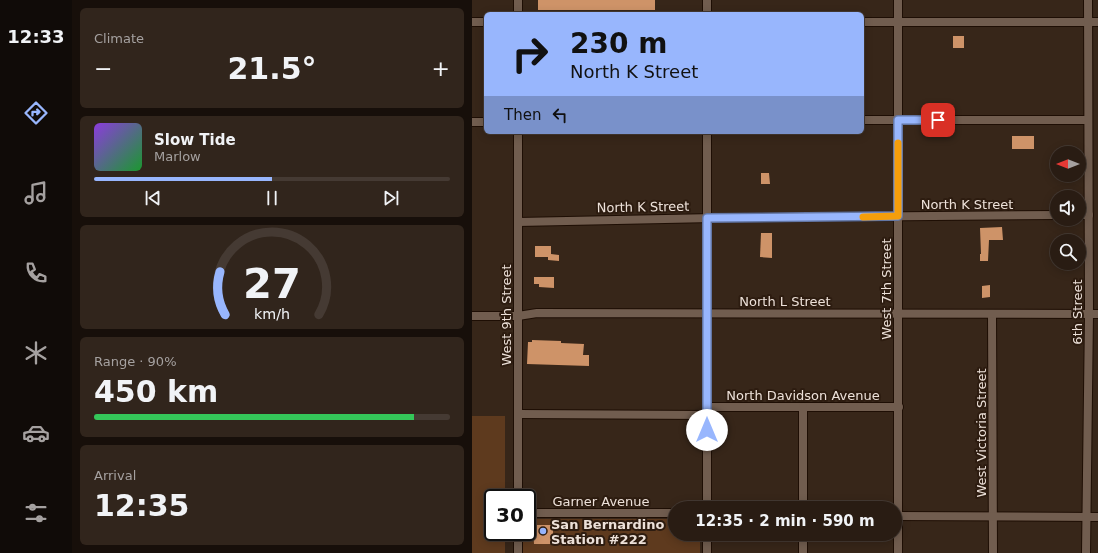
<!DOCTYPE html>
<html lang="en">
<head>
<meta charset="utf-8">
<style>
	body { margin:0; font-family:"DejaVu Sans",sans-serif; background:#31251c; color:#f1f3f6; height:100vh; display:flex; flex-direction:column; font-size:15px; white-space:nowrap }
	* { box-sizing:border-box; margin:0 }
	p { font-size:13px; color:#a5a1a0 }
	.icon { flex:none; width:22px; height:22px; fill:none; stroke:currentColor; stroke-width:2; stroke-linecap:round; stroke-linejoin:round }
	.map { position:relative; flex:1; overflow:hidden }
	.details { display:flex; flex-direction:column; gap:8px; padding:8px; background:#170f0a; width:400px }
	.details>* { flex:none }
	.top-card { position:absolute; left:12px; top:12px; width:380px; height:122px; border-radius:6px; box-shadow:0 2px 10px #0003,0 0 0 1px #453a33; background:#98b6fd; color:#111; overflow:hidden }
	.needle { width:26px; rotate:270deg }
	.fabs { position:absolute; left:578px; top:146px; display:grid; gap:8px }
	.fabs a { display:grid; place-items:center; width:36px; height:36px; border-radius:50%; background:#291c13; box-shadow:0 2px 10px #0003,0 0 0 1px #453a33; font-size:20px }
	.speed { position:absolute; left:12px; top:489px; display:flex; gap:8px; font-size:20px; font-weight:700; text-align:center }
	.speed>* { display:grid; place-content:center; width:52px; height:52px; border-radius:50%; background:#291c13; box-shadow:0 2px 10px #0003,0 0 0 1px #453a33; line-height:1 }
	.speed .limit { border:2px solid #111; border-radius:6px; background:#fff; color:#111 }
	.pin { position:absolute; display:grid; place-items:center; width:34px; height:34px; color:#fff; margin:-17px; border-radius:8px; box-shadow:0 2px 6px #0006 }
	.me { position:absolute; width:44px; margin:-22px; rotate:0deg; stroke-linejoin:round; filter:drop-shadow(0 0 3px #0008) }
	.turn { display:flex; align-items:center; gap:14px; height:84px; padding:0 20px; font-size:18px }
	.turn .icon { width:52px; height:52px; stroke-width:2.5 }
	.turn b { display:block; font-size:28px; line-height:34px }
	.then { display:flex; align-items:center; height:38px; padding:0 20px; background:#0003; gap:8px; font-size:15px }
	.big { font-size:30px; font-weight:700; line-height:1.1 }
	.details .widget { flex:1; display:flex; flex-direction:column; justify-content:center; gap:6px; min-width:0; padding:0 14px; border-radius:6px; background:#31251c }
	.details .dial { align-items:center; gap:0 }
	.dial svg { height:104px; overflow:visible; fill:none; stroke:#453a33; stroke-width:7; stroke-linecap:round; text-anchor:middle }
	.dial text { fill:#f1f3f6; stroke:none }
	.song { display:flex; align-items:center; gap:12px }
	.cover { width:48px; height:48px; border-radius:6px; background:linear-gradient(135deg,hsl(270 70% 55%),hsl(130 70% 35%)) }
	.played { height:4px; border-radius:2px; background:linear-gradient(90deg,#98b6fd 50%,#453a33 50%) }
	.keys { display:flex; justify-content:space-around; direction:ltr }
	.heat { display:flex; justify-content:space-between; align-items:center; font-size:22px; direction:ltr }
	.charge { height:6px; border-radius:3px; background:linear-gradient(90deg,#34c759 90%,#453a33 0) }
	.trip { position:absolute; left:196px; top:501px; width:234px; height:40px; border-radius:20px; background:#291c13; box-shadow:0 2px 10px #0003,0 0 0 1px #453a33; font-weight:700; line-height:40px; text-align:center }
	main { display:flex; flex:1; min-height:0 }
	.menu { display:flex; flex-direction:column; width:72px; justify-content:space-around; align-items:center; background:#100b08; color:#a5a1a0 }
	.menu .icon { width:28px; height:28px }
	.menu .on { color:#98b6fd }
	.menu b { font-size:18px; color:#f1f3f6 }
	.map>svg:first-child { display:block }
</style>
</head>
<body>
<main>
<nav class="menu">
<b>12:33</b>
<svg class="icon on" aria-label="directions" viewBox="0 0 24 24"><path d="M12 3l9 9-9 9-9-9zM9 14v-3h6M13 9l2 2-2 2"/></svg>
<svg class="icon" aria-label="music" viewBox="0 0 24 24"><path d="M9 18V5l10-2v13"/><circle cx="6" cy="18" r="3"/><circle cx="16" cy="16" r="3"/></svg>
<svg class="icon" aria-label="phone" viewBox="0 0 24 24"><path d="M5 4h4l2 5-3 2q2 4 5 5l2-3 5 2v4C11 20 4 13 5 4z"/></svg>
<svg class="icon" aria-label="climate" viewBox="0 0 24 24"><path d="M12 3v18M4 7l16 10M4 17L20 7"/></svg>
<svg class="icon" aria-label="car" viewBox="0 0 24 24"><path d="M5 17H2v-5l4-1 3-4h7l3 4 3 1v5h-3M9 17h6M6 11h13"/><circle cx="7" cy="17" r="2"/><circle cx="17" cy="17" r="2"/></svg>
<svg class="icon" aria-label="filters" viewBox="0 0 24 24"><path d="M4 7h16M4 17h16"/><circle cx="9" cy="7" r="2"/><circle cx="15" cy="17" r="2"/></svg>
</nav>
<section class="details">
<div class="widget"><p>Climate</p>
<div class="heat"><a>−</a><b class="big">21.5°</b><a>+</a></div>
</div>
<div class="widget">
<div class="song"><i class="cover"></i><div><b>Slow Tide</b><p>Marlow</p></div></div>
<div class="played"></div>
<div class="keys"><svg class="icon" aria-label="previous" viewBox="0 0 24 24"><path d="M18 5L8 12l10 7zM5 5v14"/></svg><svg class="icon" aria-label="pause" viewBox="0 0 24 24"><path d="M8 5v14M16 5v14"/></svg><svg class="icon" aria-label="next" viewBox="0 0 24 24"><path d="M6 5l10 7-10 7zM19 5v14"/></svg></div>
</div>
<div class="widget dial"><svg viewBox="0 0 100 80">
<path d="M14 69A42 42 0 1 1 86 69"/>
<path d="M14 69A42 42 0 0 1 10 36" stroke="#98b6fd"/>
<text x="50" y="56" font-size="32" font-weight="700">27</text>
<text x="50" y="72" font-size="11">km/h</text>
</svg></div>
<div class="widget"><p>Range · 90%</p><b class="big">450 km</b><div class="charge"></div></div>
<div class="widget"><p>Arrival</p><b class="big">12:35</b></div>
</section>
<div class="map">
<svg width="626" height="553" viewBox="0 0 626 553">
	<rect width="100%" height="100%" fill="#372619"/>
	<!-- green -->
	<g fill="#5e3a1e">
		<path d="M0 416H33V498H21V532H33V553H0Z"/>
		<path d="M55 519H203V534H228V553H50V532H55Z"/>
	</g>
	<!-- building -->
	<g fill="#ce9368">
		<rect x="66" y="0" width="117" height="10"/>
		<rect x="481" y="36" width="11" height="12"/>
		<rect x="540" y="136" width="22" height="13"/>
		<path d="M289 173H297L298 184H289Z"/>
		<path d="M530 227 531 240H517L516 261H508V254H509L508 228Z"/>
		<path d="M289 233H300V258L288 257Z"/>
		<path d="M63 246H79V254L87 255V261L76 260V257H63Z"/>
		<path d="M62 277H82V288L67 287V284H62Z"/>
		<path d="M518 285V297L510 298V286Z"/>
		<path d="M60 340 89 341V343L112 344 111 355H117V366L55 364 56 342H60Z"/>
		<path d="M61 525H81V536H86V544H62Z"/>
	</g>
	<g fill="none" stroke-linecap="round" stroke-linejoin="round">
		<defs>
			<g id="minor">
				<path d="M46 0V14"/>
				<path d="M235 0V14"/>
				<path d="M426 0V553"/>
				<path d="M0 22H14"/>
				<path d="M390 22H626"/>
				<path d="M390 120H616"/>
				<path d="M0 122H14"/>
				<path d="M607 215H617"/>
				<path d="M46 222 242 218 585 215"/>
				<path d="M520 314 521 553"/>
				<path d="M0 316H46L65 313 626 314"/>
				<path d="M235 407H427"/>
				<path d="M331 407V508"/>
				<path d="M46 414 235 415"/>
				<path d="M46 498V132"/>
				<path d="M235 508V132"/>
				<path d="M55 513H203"/>
				<path d="M423 516 626 517"/>
				<path d="M46 532V553"/>
				<path d="M235 534V553"/>
				<path d="M331 534V553"/>
				<path d="M614 553 617 314 616 0"/>
			</g>
		</defs>
		<!-- minor casing -->
		<use href="#minor" stroke="#1e0e04" stroke-width="10"/>
		<!-- minor -->
		<use href="#minor" stroke="#715d4f" stroke-width="8"/>
	</g>
	<g fill="none" stroke-linecap="round" stroke-linejoin="round">
		<defs>
			<path id="route" d="M235 430V218L426 216V120H466"/>
		</defs>
		<!-- route casing -->
		<use href="#route" stroke="#6376a4" stroke-width="10"/>
		<!-- route -->
		<use href="#route" stroke="#98b6fd" stroke-width="7"/>
		<!-- slow -->
		<path stroke="#f59e0b" stroke-width="7" d="M391 217 426 216V143"/>
	</g>
	<!-- markers -->
	<circle fill="#98b6fd" stroke="#2d1c10" stroke-width="1.5" cx="71" cy="531" r="4"/>
	<g text-anchor="middle" dominant-baseline="central" stroke-width="4" stroke-linejoin="round" paint-order="stroke">
		<!-- street labels -->
		<g font-size="13" fill="#ede1d9" stroke="#2d1c10">
			<text x="495" y="204">North K Street</text>
			<text transform="translate(171 207) rotate(-1)">North K Street</text>
			<text transform="translate(414 289) rotate(-90)">West 7th Street</text>
			<text x="313" y="301">North L Street</text>
			<text transform="translate(605 312) rotate(-90)">6th Street</text>
			<text transform="translate(34 315) rotate(-90)">West 9th Street</text>
			<text x="331" y="395">North Davidson Avenue</text>
			<text transform="translate(509 433) rotate(-90)">West Victoria Street</text>
			<text x="129" y="501">Garner Avenue</text>
		</g>
		<!-- poi labels -->
		<g font-size="13" font-weight="bold" fill="#ede1d9" stroke="#2d1c10" text-anchor="start">
			<text x="79" y="524">San Bernardino<tspan x="79" dy="15">Station #222</tspan></text>
		</g>
	</g>
</svg>
<div class="fabs">
<a><svg class="needle" viewBox="-14 -14 28 28"><path d="M0-13l5 13h-10z" fill="#e53935"/><path d="M0 13l5-13h-10z" fill="#a5a1a0"/></svg></a>
<a><svg class="icon" aria-label="sound" viewBox="0 0 24 24"><path d="M4 9h4l5-4v14l-5-4H4zM17 9q2 3 0 6"/></svg></a>
<a><svg class="icon" aria-label="search" viewBox="0 0 24 24"><circle cx="10" cy="10" r="6"/><path d="M15 15l6 6"/></svg></a>
</div>
<div class="speed"><div class="limit">30</div></div>
<div class="pin" style="left:466px;top:120px;background:#d93025"><svg class="icon" aria-label="arrive" viewBox="0 0 24 24"><path d="M6 21V4h12l-3 4 3 4H6"/></svg></div>
<svg class="me" style="left:235px;top:430px" viewBox="-20 -20 40 40"><circle r="19" fill="#fff"/><path d="M0-13L10 11 0 6-10 11z" fill="#98b6fd"/></svg>
<div class="trip">12:35 · 2 min · 590 m</div>
<div class="top-card">
<div class="turn"><svg class="icon" aria-label="right" viewBox="0 0 24 24"><path d="M7 20v-9h11M14 6l5 5-5 5"/></svg><div><b>230 m</b>North K Street</div></div>
<div class="then">Then<svg class="icon" aria-label="left" viewBox="0 0 24 24"><path d="M17 20v-9H6M10 6l-5 5 5 5"/></svg></div>
</div>
</div>
</main>
</body>
</html>
